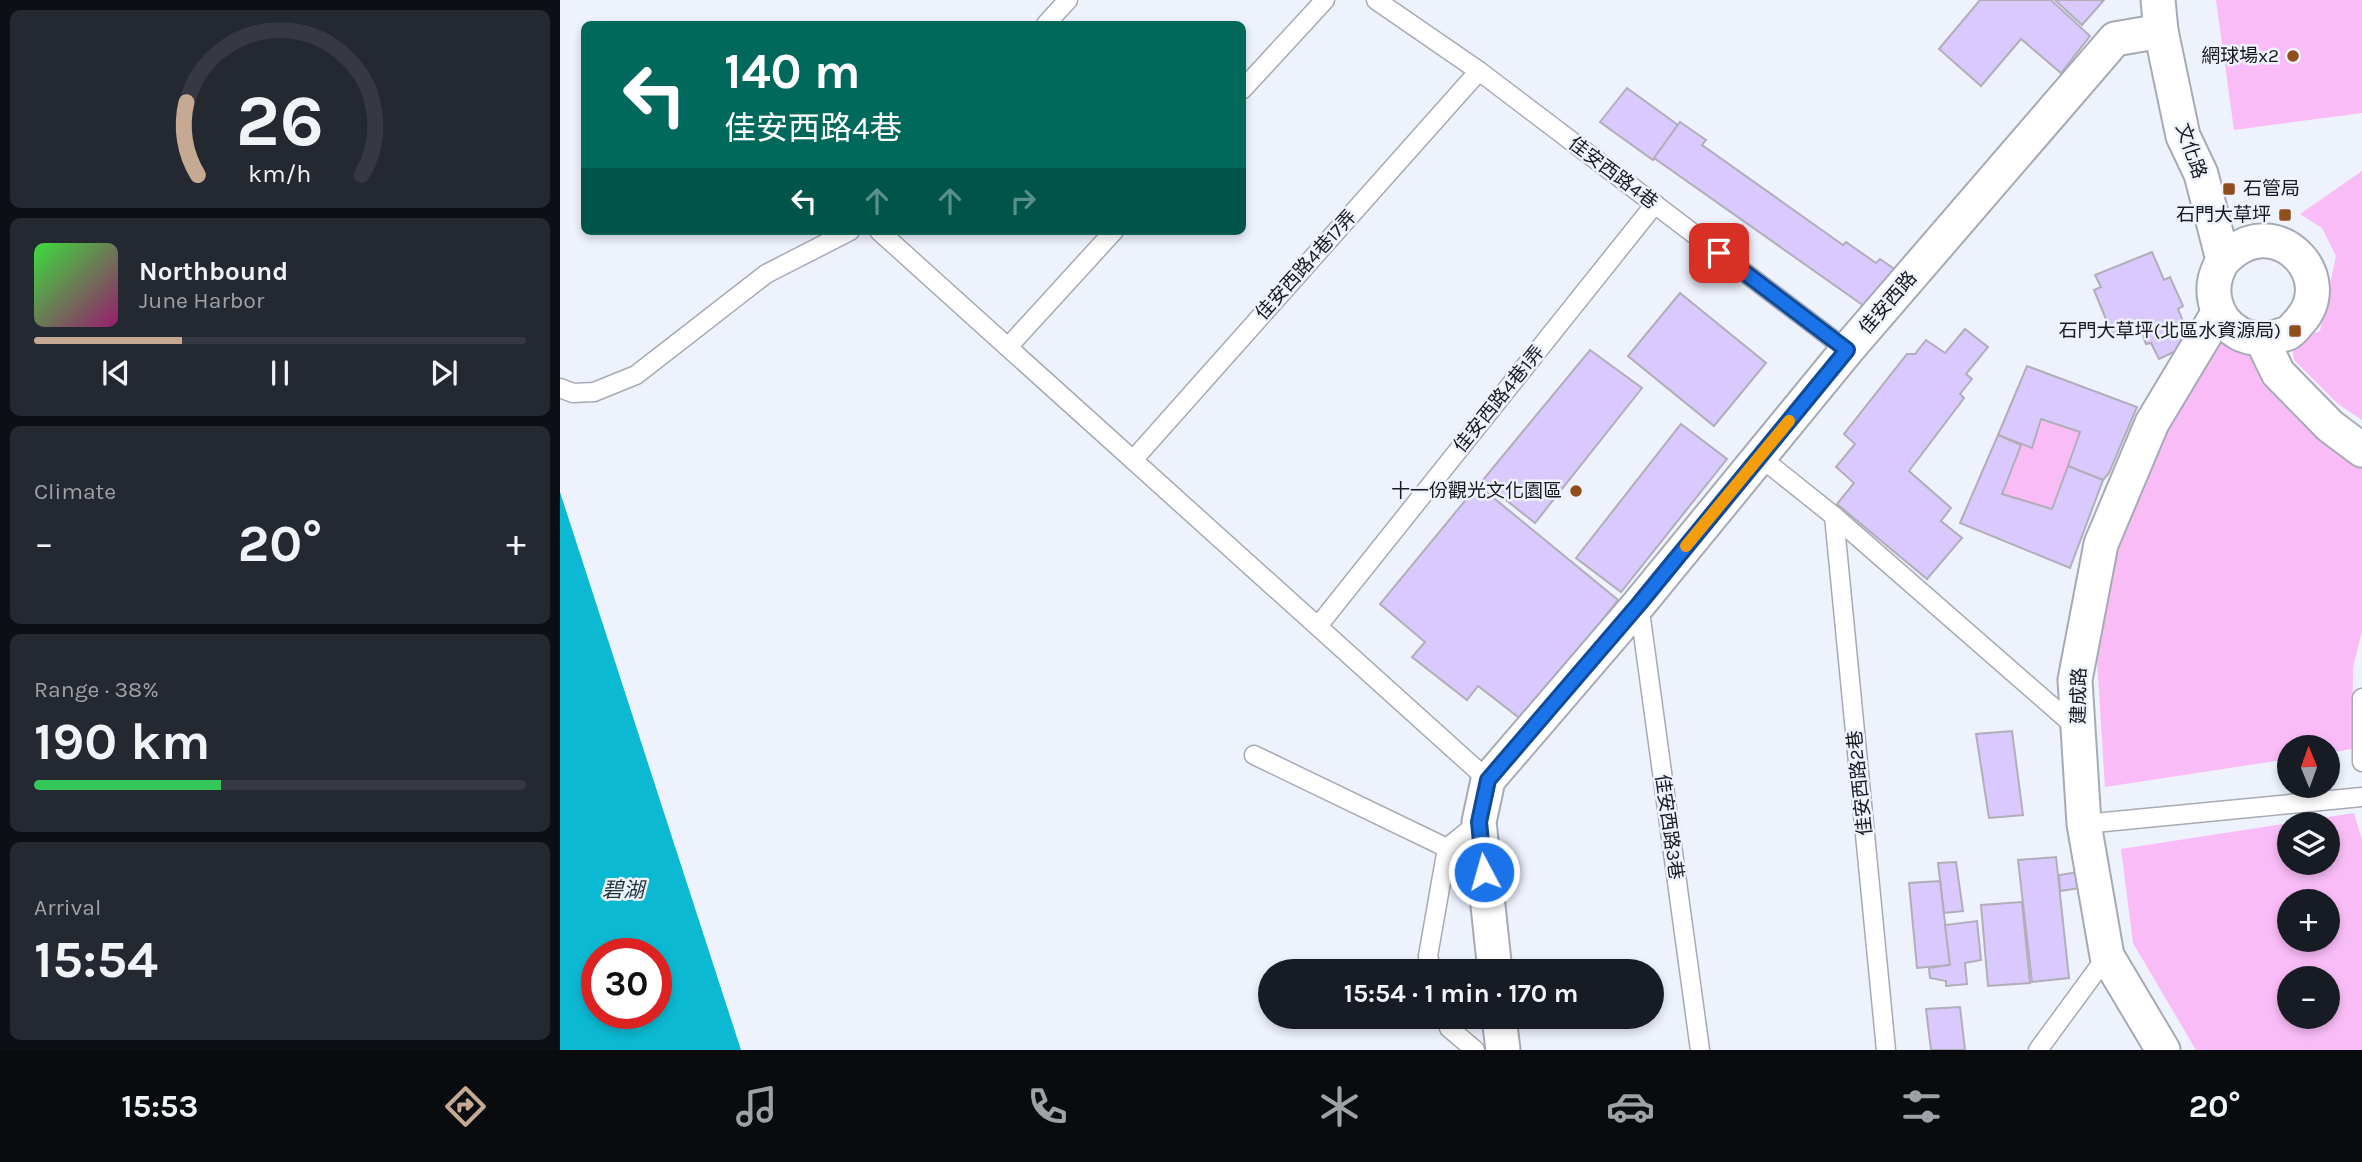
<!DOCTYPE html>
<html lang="en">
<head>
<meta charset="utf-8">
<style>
	body { margin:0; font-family:Karla,"Noto Sans TC",sans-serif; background:#242831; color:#f1f3f6; height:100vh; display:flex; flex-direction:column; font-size:26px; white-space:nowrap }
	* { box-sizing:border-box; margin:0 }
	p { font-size:23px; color:#9ea1a6 }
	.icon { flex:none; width:38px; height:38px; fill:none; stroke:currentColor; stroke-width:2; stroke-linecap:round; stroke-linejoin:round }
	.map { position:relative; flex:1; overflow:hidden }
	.side { display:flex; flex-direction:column; gap:10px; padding:10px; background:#0d0f14; width:560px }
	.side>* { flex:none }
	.top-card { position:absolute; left:21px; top:21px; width:665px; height:214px; border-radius:10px; box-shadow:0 4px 10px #0003; background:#00695c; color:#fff; overflow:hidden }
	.needle { width:46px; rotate:359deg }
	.tools { position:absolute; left:1717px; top:735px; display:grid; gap:14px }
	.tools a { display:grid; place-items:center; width:63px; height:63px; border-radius:50%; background:#171b24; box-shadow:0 4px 10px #0003; font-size:35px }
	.speed { position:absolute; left:21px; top:938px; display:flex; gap:14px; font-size:35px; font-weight:700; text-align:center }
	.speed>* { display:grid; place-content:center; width:91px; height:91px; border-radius:50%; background:#171b24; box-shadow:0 4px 10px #0003; line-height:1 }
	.speed .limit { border:10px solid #d22; background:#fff; color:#111 }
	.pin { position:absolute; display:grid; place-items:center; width:60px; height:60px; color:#fff; margin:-30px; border-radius:14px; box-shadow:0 4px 10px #0006 }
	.me { position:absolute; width:77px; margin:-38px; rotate:354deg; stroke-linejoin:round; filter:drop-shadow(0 0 5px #0008) }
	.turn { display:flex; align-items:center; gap:24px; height:147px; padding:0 28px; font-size:32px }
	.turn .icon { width:91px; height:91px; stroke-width:2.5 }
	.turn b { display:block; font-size:49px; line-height:60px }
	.lanes { display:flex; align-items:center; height:66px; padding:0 28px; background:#0003; justify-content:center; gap:35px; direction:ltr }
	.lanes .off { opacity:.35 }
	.big { font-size:52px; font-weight:700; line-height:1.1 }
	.side .tile { flex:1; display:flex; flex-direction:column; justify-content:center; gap:10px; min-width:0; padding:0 24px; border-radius:10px; background:#242831 }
	.side .dial { align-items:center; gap:0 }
	.dial svg { height:182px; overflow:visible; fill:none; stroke:#363941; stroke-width:7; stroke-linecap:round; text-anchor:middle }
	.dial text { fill:#f1f3f6; stroke:none }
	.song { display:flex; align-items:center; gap:21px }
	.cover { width:84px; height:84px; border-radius:10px; background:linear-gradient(135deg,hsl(120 70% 55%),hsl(320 70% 35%)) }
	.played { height:7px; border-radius:4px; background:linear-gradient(90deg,#c5a993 30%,#363941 30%) }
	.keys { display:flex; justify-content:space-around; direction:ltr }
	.heat { display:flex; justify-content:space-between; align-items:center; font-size:38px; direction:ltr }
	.charge { height:10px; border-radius:5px; background:linear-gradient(90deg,#34c759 38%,#363941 0) }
	.trip { position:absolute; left:698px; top:959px; width:406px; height:70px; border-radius:35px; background:#171b24; box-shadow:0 4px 10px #0003; font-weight:700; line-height:70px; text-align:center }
	.tab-bar { display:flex; height:112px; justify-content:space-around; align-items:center; background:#090b0e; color:#9ea1a6 }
	.tab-bar .icon { width:49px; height:49px }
	.tab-bar .on { color:#c5a993 }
	.tab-bar b { font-size:32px; color:#f1f3f6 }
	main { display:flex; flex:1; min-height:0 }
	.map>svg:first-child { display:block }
</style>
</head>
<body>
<main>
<section class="side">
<div class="tile dial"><svg viewBox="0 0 100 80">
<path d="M14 69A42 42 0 1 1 86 69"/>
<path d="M14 69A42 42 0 0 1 9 37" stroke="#c5a993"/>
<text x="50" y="56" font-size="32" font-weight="700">26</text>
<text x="50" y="72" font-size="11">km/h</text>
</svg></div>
<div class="tile">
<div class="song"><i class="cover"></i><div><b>Northbound</b><p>June Harbor</p></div></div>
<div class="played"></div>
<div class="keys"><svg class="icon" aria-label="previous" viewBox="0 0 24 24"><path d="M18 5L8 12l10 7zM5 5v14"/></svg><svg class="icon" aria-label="pause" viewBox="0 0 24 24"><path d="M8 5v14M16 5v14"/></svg><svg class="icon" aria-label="next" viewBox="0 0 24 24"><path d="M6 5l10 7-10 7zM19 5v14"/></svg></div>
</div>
<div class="tile"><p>Climate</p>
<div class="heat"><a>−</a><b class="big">20°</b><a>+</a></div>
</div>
<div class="tile"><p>Range · 38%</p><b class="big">190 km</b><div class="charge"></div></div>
<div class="tile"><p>Arrival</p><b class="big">15:54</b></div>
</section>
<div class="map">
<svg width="1802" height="1050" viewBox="0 0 1802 1050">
	<rect width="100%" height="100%" fill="#eef2fd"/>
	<!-- green -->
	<g fill="#f9bcf7" fill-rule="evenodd">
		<path d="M1656 0H1802V113L1674 130Z"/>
		<path d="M1802 171V420L1778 404 1734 360 1732 343 1760 331 1776 256 1762 228 1740 214Z"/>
		<path d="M1671 327 1802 465V631L1793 667 1792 749 1768 753V747H1729V759L1545 787 1537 661 1560 541 1605 434Z"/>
		<path d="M1481 419 1520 432 1492 509 1442 494 1461 445 1472 448Z"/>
		<path d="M1794 813 1802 840V1050H1636L1573 943 1561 849ZM1768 824V863H1729V824ZM1768 901V940H1729V901ZM1768 978V1017H1729V978Z"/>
	</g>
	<!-- water -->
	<path fill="#0cb9d2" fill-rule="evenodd" d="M0 492 181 1050H0ZM37 954H96V1013H37Z"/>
	<!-- building -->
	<g fill="#d9c9fe" stroke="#b1aeb8" stroke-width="2">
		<path d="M1420 0H1491L1530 36 1501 73 1461 39 1421 86 1379 49Z"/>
		<path d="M1495 0H1544L1522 25Z"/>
		<path d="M1067 88 1118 125 1093 160 1040 122Z"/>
		<path d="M1120 122 1146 140 1142 145 1283 245 1286 242 1316 263 1320 259 1340 273 1311 311 1094 158Z"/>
		<path d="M1592 252 1604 280 1610 277 1623 306 1618 309 1626 329 1620 332 1627 346 1599 359 1591 343 1586 344 1579 325 1552 334 1534 290 1541 287 1535 275Z"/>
		<path d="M1120 293 1206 363 1154 426 1068 356Z"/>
		<path d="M1405 329 1428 347 1406 374 1412 379 1400 394 1404 398 1349 471 1391 508 1381 521 1402 538 1367 579 1277 504 1294 483 1276 467 1295 444 1284 434 1347 354H1355L1366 340 1385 353Z"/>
		<path d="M1030 350 1082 388 975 523 922 481Z"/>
		<path d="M1467 366 1577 407 1549 473 1543 480 1508 466 1520 432 1481 419 1472 448 1438 435Z"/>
		<path d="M1121 424 1167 459 1061 592 1016 558Z"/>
		<path d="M1438 435 1461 445 1442 494 1492 509 1508 466 1543 480 1510 568 1400 523Z"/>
		<path d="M918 485 1058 600 962 720 918 686 907 700 852 657 865 642 820 604Z"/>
		<path d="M1452 731 1463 815 1429 818 1416 734Z"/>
		<path d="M1496 857 1509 978 1472 982 1458 860Z"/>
		<path d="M1396 862 1403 911 1384 913 1378 863Z"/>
		<path d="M1525 871 1527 887 1500 891 1499 875Z"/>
		<path d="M1380 881 1390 965 1357 968 1349 883Z"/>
		<path d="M1462 902 1470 983 1428 986 1421 905Z"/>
		<path d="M1417 921 1421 960 1405 963 1407 984 1386 986V981L1370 978 1369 968 1390 965 1385 925Z"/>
		<path d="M1400 1007 1405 1050H1371L1366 1009Z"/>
	</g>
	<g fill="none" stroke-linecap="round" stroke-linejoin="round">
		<defs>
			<g id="lane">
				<path d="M816 0 919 71 1287 350"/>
				<path d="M486 24 508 0"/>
				<path d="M682 90 765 0"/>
				<path d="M319 231 928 780"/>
				<path d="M448 347 554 231"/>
				<path d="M0 388 13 393 34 392 76 375 206 274 290 231"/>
				<path d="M1200 457 1274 516 1518 729"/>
				<path d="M573 460 919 71"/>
				<path d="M1274 516 1326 1050"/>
				<path d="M1079 604 1140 1050"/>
				<path d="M758 626 1095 204"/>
				<path d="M1802 698V762"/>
				<path d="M694 755 887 848"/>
				<path d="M1524 824 1802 797"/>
				<path d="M872 971 868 956 887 848 919 822"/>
				<path d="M886 1017 889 1028 915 1050"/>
				<path d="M1478 1050 1547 956"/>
			</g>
			<g id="street">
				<path d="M1598 0 1601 31 1623 136 1641 174 1663 260"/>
				<path d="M1702 340C1711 338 1721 336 1728 333 1733 330 1736 325 1740 321 1778 278 1721 216 1674 251 1668 256 1663 259 1660 266 1648 289 1654 318 1677 332 1683 337 1695 338 1702 340L1718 373 1770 426 1802 450"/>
				<path d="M935 971 919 822 928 780 1079 604 1287 350 1555 39 1601 31"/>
				<path d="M939 1017 943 1050"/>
				<path d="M1603 1050 1547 956 1524 824 1515 680 1541 544 1592 423 1658 313"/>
			</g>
		</defs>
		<!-- lane casing -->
		<use href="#lane" stroke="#a6aab4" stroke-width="21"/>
		<!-- street casing -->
		<use href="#street" stroke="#a6aab4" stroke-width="37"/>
		<!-- lane -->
		<use href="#lane" stroke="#fff" stroke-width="18"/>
		<!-- street -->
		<use href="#street" stroke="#fff" stroke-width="33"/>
	</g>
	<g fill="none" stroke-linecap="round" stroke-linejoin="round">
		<defs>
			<path id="route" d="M924 872 919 822 928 780 1079 604 1287 350 1159 253"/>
		</defs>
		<!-- route casing -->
		<use href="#route" stroke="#114b97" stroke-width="18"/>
		<!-- route -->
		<use href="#route" stroke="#1a73e8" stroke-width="12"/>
		<!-- slow -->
		<path stroke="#f59e0b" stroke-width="12" d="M1126 546 1229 421"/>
	</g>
	<!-- markers -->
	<g fill="#8f4e1a" stroke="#eef2fd" stroke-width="2.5">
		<circle cx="1733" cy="56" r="7"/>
		<rect x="1662" y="182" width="14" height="14" rx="3.5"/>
		<rect x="1718" y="208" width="14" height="14" rx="3.5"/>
		<rect x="1728" y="324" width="14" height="14" rx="3.5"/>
		<circle cx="1016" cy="491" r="7"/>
	</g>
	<g text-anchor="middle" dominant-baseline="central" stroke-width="5" stroke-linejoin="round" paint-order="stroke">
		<!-- poi labels -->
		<g font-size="19" fill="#191a1e" stroke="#eef2fd" text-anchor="end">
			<text x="1719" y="56">網球場x2</text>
			<text x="1683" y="189" text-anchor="start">石管局</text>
			<text x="1711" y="215">石門大草坪</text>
			<text x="1721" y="331">石門大草坪(北區水資源局)</text>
			<text x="1002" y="491">十一份觀光文化園區</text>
		</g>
		<!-- street labels -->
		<g font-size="19" fill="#191a1e" stroke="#eef2fd">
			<text transform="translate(1631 151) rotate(71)">文化路</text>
			<text transform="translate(1053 173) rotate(37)">佳安西路4巷</text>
			<text transform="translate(746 265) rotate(-48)">佳安西路4巷17弄</text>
			<text transform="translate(1328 303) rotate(-49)">佳安西路</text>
			<text transform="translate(939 399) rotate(-51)">佳安西路4巷1弄</text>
			<text transform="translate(1519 696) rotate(-89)">建成路</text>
			<text transform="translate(1300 783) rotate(-96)">佳安西路2巷</text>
			<text transform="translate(1109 827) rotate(82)">佳安西路3巷</text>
		</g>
		<!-- water labels -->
		<g font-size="21" font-style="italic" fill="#1c3338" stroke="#eef2fd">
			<text x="63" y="890">碧湖</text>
		</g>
	</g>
</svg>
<div class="tools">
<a><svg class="needle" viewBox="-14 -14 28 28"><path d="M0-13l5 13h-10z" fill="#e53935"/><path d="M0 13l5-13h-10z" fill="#9ea1a6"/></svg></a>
<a><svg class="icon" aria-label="layers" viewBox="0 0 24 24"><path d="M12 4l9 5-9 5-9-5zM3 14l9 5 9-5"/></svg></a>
<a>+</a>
<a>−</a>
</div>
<div class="speed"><div class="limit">30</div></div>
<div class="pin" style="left:1159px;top:253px;background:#d93025"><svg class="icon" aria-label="arrive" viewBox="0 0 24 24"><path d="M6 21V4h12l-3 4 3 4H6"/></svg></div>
<svg class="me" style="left:924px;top:872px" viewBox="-20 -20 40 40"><circle r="17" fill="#1a73e8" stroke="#fff" stroke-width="3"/><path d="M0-11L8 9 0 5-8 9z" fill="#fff"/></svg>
<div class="trip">15:54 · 1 min · 170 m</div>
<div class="top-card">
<div class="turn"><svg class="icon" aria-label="left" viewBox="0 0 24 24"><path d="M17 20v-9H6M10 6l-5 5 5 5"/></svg><div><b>140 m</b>佳安西路4巷</div></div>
<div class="lanes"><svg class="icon" aria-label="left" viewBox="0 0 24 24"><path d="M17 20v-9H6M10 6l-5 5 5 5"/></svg><svg class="icon off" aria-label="ahead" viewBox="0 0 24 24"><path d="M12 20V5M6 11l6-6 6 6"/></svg><svg class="icon off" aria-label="ahead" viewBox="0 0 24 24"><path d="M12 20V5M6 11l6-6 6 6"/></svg><svg class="icon off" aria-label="right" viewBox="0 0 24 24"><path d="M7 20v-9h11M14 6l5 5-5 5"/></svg></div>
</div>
</div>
</main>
<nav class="tab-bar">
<b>15:53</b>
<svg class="icon on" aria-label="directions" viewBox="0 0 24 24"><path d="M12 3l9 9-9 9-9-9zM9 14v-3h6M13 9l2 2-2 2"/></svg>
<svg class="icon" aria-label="music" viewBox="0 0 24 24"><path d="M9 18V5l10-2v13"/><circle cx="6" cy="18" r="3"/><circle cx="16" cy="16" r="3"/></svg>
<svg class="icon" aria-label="phone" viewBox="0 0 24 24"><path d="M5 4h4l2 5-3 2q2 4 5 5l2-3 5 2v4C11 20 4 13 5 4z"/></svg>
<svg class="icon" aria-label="climate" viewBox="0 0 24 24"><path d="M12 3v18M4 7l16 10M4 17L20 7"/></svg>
<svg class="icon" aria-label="car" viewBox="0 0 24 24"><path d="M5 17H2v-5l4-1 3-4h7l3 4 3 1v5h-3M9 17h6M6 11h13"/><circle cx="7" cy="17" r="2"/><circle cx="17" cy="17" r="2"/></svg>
<svg class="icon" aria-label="filters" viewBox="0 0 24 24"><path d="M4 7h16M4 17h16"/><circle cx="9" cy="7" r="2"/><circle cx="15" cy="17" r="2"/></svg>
<b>20°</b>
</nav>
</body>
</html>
